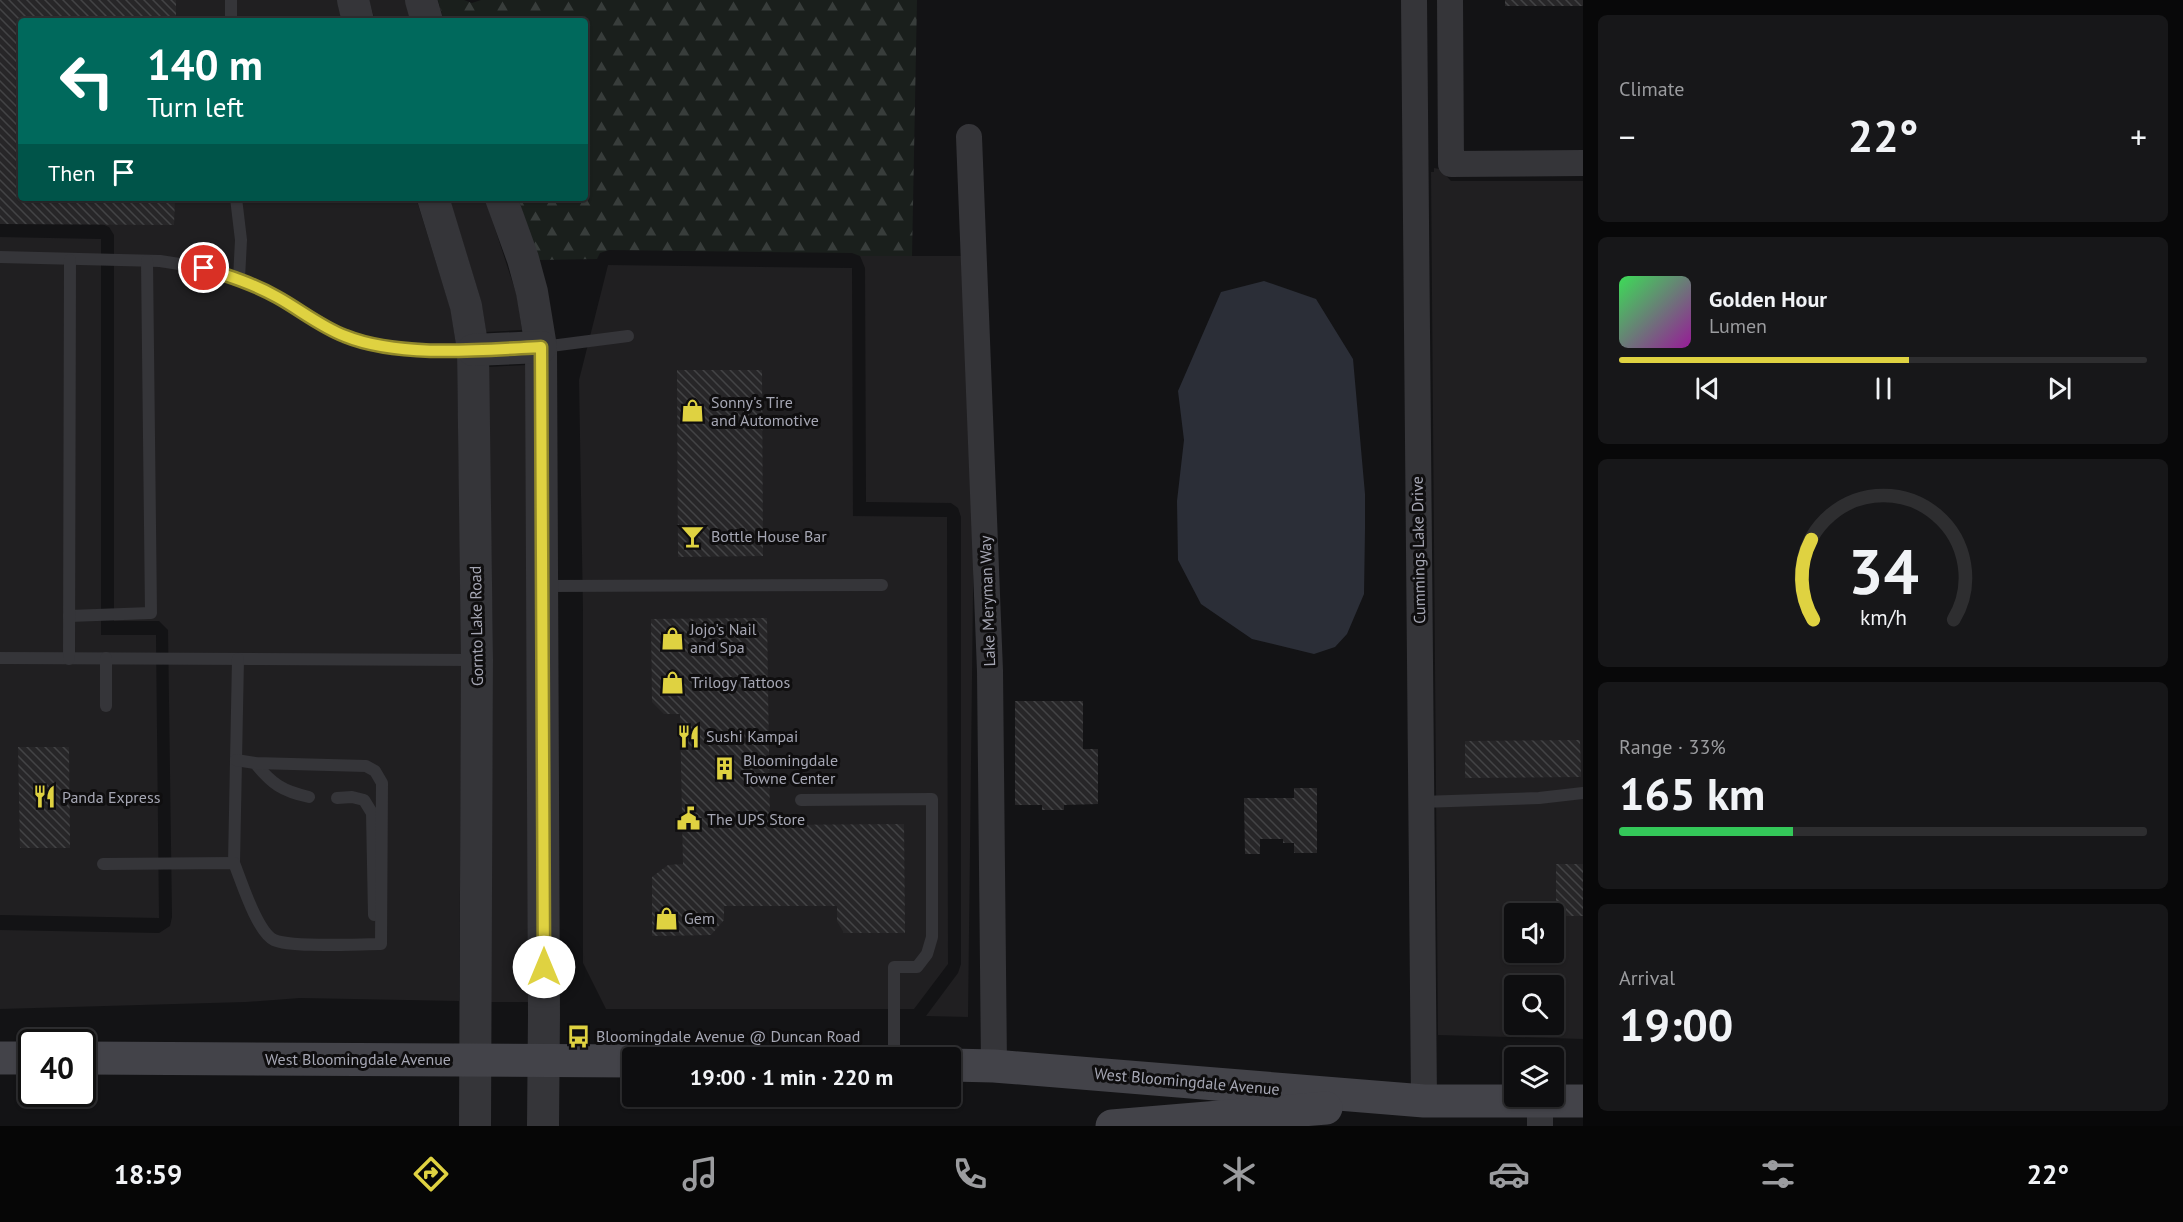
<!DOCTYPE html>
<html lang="en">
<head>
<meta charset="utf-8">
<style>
	body { margin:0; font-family:"PT Sans",sans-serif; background:#171719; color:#f1f3f6; height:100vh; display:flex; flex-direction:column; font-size:22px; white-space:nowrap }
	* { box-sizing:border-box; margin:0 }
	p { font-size:20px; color:#9b9c9f }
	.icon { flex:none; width:33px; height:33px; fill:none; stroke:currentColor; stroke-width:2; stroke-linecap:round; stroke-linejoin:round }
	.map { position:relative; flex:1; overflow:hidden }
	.sheet { display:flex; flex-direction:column; gap:15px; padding:15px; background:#080809; width:600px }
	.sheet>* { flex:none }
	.guide { position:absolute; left:18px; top:18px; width:570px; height:183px; border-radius:6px; box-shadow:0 2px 4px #0004,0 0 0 2px #2e2e30; background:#00695c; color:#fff; overflow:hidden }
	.controls { position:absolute; left:1504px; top:903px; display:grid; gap:12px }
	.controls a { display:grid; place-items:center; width:60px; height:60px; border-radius:6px; background:#0e0e10; box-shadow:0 2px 4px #0004,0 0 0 2px #2e2e30; font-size:30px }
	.speed { position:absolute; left:18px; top:1029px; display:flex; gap:12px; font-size:30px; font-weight:700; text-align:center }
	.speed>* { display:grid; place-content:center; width:78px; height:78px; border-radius:50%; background:#0e0e10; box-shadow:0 2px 4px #0004,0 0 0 2px #2e2e30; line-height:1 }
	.speed .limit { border:3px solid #111; border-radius:9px; background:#fff; color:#111 }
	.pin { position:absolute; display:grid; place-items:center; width:51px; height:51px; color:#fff; margin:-26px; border:3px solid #fff; border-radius:50%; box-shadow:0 2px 6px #0007 }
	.me { position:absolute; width:66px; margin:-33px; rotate:0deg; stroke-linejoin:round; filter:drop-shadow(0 0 4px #0008) }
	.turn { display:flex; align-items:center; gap:21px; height:126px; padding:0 30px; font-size:27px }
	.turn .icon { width:78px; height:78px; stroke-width:2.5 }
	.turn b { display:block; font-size:42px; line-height:51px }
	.then { display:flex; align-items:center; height:57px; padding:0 30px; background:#0003; gap:12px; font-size:22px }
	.big { font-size:45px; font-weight:700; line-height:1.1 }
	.sheet .tile { flex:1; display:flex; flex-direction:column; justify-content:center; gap:9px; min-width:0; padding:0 21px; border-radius:9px; background:#171719 }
	.sheet .dial { align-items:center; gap:0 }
	.dial svg { height:156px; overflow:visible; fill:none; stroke:#2e2e30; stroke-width:7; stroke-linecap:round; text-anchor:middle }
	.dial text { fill:#f1f3f6; stroke:none }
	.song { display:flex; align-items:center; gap:18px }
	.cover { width:72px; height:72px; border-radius:9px; background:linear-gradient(135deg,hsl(130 70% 55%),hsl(300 70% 35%)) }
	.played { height:6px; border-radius:3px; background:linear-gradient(90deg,#dfd241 55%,#2e2e30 55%) }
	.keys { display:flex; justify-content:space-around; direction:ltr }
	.heat { display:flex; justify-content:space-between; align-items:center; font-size:33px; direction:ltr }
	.charge { height:9px; border-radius:4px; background:linear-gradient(90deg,#34c759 33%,#2e2e30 0) }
	.trip { position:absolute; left:622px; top:1047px; width:339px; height:60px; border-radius:6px; background:#0e0e10; box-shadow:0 2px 4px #0004,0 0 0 2px #2e2e30; font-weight:700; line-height:60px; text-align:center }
	.tab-bar { display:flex; height:96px; justify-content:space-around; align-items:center; background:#060606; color:#9b9c9f }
	.tab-bar .icon { width:42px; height:42px }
	.tab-bar .active { color:#dfd241 }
	.tab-bar b { font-size:27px; color:#f1f3f6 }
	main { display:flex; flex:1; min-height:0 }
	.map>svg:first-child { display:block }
</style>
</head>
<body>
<main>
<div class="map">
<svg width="1583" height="1126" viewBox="0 0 1583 1126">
	<defs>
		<pattern id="forest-firs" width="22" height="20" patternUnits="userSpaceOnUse" patternTransform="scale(1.5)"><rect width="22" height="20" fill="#1a1f1c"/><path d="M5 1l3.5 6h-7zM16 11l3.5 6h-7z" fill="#383d3b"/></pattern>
		<pattern id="building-back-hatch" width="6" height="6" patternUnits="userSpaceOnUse" patternTransform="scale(1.5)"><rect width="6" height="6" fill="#272628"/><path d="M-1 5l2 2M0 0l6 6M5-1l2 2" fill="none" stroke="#434345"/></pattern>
	</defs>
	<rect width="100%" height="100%" fill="#131315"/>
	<!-- built -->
	<g fill="#201f21" fill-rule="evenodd">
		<path d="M0 0H337L342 21H21V198H416L451 310 457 352 462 660 459 1001 300 998 246 1002 0 1009V930L159 933 170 926 172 917 168 630 159 621H114V235L109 227 102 224 0 223Z"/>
		<path d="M369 0H405L412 21H375Z"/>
		<path d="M1434 168 1440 169 1451 181H1583V1039L1438 1035 1431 172H1434ZM1515 914H1554V952H1515ZM1515 986H1554V1024H1515Z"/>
		<path d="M449 198H485L517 296 522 330 486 332 481 301Z"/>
		<path d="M0 237 101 239V635H156L159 918 0 915Z"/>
		<path d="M860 256H977L968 1017 926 1016 958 973 961 964V517L958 508 951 503 866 502 865 268Z"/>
		<path d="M608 265 852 268 853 516 947 517 948 964 914 1009H606L583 963V611L579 380Z"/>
		<path d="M526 365 529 1002H490L493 660 488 367Z"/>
	</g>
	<!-- forest -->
	<path fill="url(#forest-firs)" d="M438 0H464L472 3 481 0H917L912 256H860L852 253 609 250 600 253 597 259 539 260 518 198H585V21H444Z"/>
	<!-- water -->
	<path fill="#2b2e37" d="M1264 281 1316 299 1353 359 1365 494V529L1364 594 1347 634 1335 647 1314 654 1252 639 1201 604 1178 560 1177 501 1184 440 1178 391 1221 292Z"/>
	<!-- building -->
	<g fill="url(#building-back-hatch)">
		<path d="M0 0H176V21H21V198H175L174 225 0 224Z"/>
		<rect x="1505" y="0" width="78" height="6"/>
		<path d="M677 370H762L763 556 678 557Z"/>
		<path d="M767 618 770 825 904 824 905 933H844L837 921V906H724V920L711 935 652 936V877L668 865 683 864 680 714H664L652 702 651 619Z"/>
		<path d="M1015 701H1083V749H1098V804L1064 805V810H1042V805H1015Z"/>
		<path d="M1580 740 1581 777 1465 778V741Z"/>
		<path d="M18 747H69L70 848H20Z"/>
		<path d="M1294 788H1317V853H1294V843H1283V839H1260V854H1245L1244 798H1294Z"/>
		<rect x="1556" y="864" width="27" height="52"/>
	</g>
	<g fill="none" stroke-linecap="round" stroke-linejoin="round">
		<!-- service -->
		<g stroke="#353539" stroke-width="12">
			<path d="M231 0V21"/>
			<path d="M236 198 241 240 239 279"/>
			<path d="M0 257 160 261 205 268 239 279 276 296 343 336 371 345 426 349 472 350"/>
			<path d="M543 347 628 336"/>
			<path d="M544 586 882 585"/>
			<path d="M69 616 151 613 147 261"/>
			<path d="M0 658 476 660"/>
			<path d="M106 658V706"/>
			<path d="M69 659 70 260"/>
			<path d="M255 763C272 784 282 791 309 797"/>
			<path d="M337 798 352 797 364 800 372 813 374 915"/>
			<path d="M801 800 932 799V937L927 954 917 967H894V1058"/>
			<path d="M1421 802 1539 798 1583 793"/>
			<path d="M234 863 238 659"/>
			<path d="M103 864 234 863C241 880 257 932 274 940 291 948 358 944 381 944L382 783 375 771 366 766 255 763 236 760"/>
		</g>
		<!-- minor -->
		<g stroke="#353539" stroke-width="26">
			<path d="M1414 0 1424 1101"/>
			<path d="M1450 0 1451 164 1583 163"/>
			<path d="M969 137 990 671 994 1066"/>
			<path d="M1540 1101V1126"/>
		</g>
		<!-- tertiary -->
		<g stroke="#353539" stroke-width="32">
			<path d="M353 0 358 21"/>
			<path d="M421 0 427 21"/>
			<path d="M433 198 466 306 473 350 477 660 475 1126"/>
			<path d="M501 198 523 259 532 292 541 347 544 1015 543 1126"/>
			<path d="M473 350 541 347"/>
		</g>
		<!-- secondary -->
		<g stroke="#434349" stroke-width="33">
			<path d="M0 1058H32"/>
			<path d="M82 1058 633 1061"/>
			<path d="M951 1065 994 1066 1424 1101H1583"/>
			<path d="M1112 1126 1326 1108"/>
		</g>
	</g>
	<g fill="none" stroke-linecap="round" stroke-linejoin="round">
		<defs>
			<path id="route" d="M204 268C229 276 254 284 277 297 299 309 321 327 345 336 399 358 483 350 541 347L544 967"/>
		</defs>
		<!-- route casing -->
		<use href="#route" stroke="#91882a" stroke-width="15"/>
		<!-- route -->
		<use href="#route" stroke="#dfd241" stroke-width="10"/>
	</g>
	<!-- icons -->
	<defs>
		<symbol id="shop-bare" viewBox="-9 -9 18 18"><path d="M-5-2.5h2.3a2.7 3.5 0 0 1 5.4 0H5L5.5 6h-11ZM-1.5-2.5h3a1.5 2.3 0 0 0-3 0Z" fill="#dfd241" stroke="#0f0e0f" stroke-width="2.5" paint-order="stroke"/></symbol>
		<symbol id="bar-bare" viewBox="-9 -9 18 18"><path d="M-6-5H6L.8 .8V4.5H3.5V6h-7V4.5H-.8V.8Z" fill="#dfd241" stroke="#0f0e0f" stroke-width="2.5" paint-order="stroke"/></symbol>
		<symbol id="restaurant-bare" viewBox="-9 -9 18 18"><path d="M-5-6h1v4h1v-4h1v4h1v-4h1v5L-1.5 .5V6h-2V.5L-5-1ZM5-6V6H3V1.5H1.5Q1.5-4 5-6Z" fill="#dfd241" stroke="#0f0e0f" stroke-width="2.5" paint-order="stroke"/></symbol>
		<symbol id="building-bare" viewBox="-9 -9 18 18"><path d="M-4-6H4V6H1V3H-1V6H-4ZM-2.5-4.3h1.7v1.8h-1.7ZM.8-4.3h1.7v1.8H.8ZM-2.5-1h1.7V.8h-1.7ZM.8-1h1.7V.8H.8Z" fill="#dfd241" stroke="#0f0e0f" stroke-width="2.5" paint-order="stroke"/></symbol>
		<symbol id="civic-bare" viewBox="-9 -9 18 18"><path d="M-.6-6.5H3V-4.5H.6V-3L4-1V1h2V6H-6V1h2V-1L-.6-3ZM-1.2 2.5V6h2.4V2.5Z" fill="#dfd241" stroke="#0f0e0f" stroke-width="2.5" paint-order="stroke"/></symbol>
		<symbol id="bus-bare" viewBox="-9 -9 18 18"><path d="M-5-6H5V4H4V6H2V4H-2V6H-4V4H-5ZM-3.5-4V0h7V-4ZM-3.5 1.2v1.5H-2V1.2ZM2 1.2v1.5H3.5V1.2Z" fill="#dfd241" stroke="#0f0e0f" stroke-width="2.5" paint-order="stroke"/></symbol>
	</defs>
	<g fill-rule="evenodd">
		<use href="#shop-bare" x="676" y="394" width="33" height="33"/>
		<use href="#bar-bare" x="676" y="520" width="33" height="33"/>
		<use href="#shop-bare" x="656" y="622" width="33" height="33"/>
		<use href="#shop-bare" x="656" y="666" width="33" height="33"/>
		<use href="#restaurant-bare" x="672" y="720" width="33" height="33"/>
		<use href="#building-bare" x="708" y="752" width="33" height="33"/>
		<use href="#restaurant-bare" x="28" y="780" width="33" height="33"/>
		<use href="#civic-bare" x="672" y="802" width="33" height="33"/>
		<use href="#shop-bare" x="650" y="902" width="33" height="33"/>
		<use href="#bus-bare" x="562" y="1020" width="33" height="33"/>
	</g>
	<g text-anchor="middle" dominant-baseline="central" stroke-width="6" stroke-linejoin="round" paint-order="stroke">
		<!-- poi labels -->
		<g font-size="16" fill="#a6a7b4" stroke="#0f0e0f" text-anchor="start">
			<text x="711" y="402">Sonny's Tire<tspan x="711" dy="18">and Automotive</tspan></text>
			<text x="711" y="536">Bottle House Bar</text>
			<text x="690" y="629">Jojo's Nail<tspan x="690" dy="18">and Spa</tspan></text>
			<text x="691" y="682">Trilogy Tattoos</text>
			<text x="706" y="736">Sushi Kampai</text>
			<text x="743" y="760">Bloomingdale<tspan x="743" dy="18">Towne Center</tspan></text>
			<text x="62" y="797">Panda Express</text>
			<text x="707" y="819">The UPS Store</text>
			<text x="684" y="918">Gem</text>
			<text x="596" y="1036">Bloomingdale Avenue @ Duncan Road</text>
		</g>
		<!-- street labels -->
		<g font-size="16" fill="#a6a7b4" stroke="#0f0e0f">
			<text transform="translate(1418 550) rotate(-91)">Cummings Lake Drive</text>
			<text transform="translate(987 601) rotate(-92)">Lake Meryman Way</text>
			<text transform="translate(476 626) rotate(-91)">Gornto Lake Road</text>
			<text x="358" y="1059">West Bloomingdale Avenue</text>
			<text transform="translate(1187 1081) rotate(5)">West Bloomingdale Avenue</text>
		</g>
	</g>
</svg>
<div class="controls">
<a><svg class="icon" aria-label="sound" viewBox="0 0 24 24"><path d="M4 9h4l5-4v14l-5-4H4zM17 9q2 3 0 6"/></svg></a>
<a><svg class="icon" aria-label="search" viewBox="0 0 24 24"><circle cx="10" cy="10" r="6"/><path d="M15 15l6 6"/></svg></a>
<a><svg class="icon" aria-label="layers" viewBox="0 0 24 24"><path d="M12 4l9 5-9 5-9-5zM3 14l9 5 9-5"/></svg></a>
</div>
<div class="speed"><div class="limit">40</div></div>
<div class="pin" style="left:204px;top:268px;background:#d93025"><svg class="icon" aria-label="arrive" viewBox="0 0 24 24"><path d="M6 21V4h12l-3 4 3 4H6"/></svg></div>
<svg class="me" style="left:544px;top:967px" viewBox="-20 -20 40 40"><circle r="19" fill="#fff"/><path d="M0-13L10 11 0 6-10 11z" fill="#dfd241"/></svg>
<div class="trip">19:00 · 1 min · 220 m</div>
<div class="guide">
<div class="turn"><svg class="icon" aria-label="left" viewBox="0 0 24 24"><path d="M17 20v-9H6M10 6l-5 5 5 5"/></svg><div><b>140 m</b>Turn left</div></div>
<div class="then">Then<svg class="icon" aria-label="arrive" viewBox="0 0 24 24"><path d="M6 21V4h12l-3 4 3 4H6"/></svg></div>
</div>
</div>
<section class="sheet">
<div class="tile"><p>Climate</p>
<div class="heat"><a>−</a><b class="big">22°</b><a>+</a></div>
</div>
<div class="tile">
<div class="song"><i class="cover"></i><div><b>Golden Hour</b><p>Lumen</p></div></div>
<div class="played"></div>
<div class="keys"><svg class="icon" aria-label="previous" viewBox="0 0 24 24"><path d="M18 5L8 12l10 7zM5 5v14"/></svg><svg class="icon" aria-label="pause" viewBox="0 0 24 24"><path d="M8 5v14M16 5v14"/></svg><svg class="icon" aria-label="next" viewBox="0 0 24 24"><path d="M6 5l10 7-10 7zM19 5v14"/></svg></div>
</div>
<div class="tile dial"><svg viewBox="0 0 100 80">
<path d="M14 69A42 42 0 1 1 86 69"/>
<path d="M14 69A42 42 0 0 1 13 28" stroke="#dfd241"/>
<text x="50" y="56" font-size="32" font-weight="700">34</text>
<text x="50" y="72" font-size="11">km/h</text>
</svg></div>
<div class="tile"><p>Range · 33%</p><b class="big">165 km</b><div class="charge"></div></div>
<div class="tile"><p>Arrival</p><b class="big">19:00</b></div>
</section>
</main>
<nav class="tab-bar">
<b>18:59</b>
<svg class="icon active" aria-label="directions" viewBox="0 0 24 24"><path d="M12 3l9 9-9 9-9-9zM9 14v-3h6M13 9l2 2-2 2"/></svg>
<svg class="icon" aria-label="music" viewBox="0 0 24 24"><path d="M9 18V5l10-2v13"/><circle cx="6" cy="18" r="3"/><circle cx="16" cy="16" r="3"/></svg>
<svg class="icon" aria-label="phone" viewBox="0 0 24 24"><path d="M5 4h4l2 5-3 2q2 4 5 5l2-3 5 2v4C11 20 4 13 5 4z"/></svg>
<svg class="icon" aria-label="climate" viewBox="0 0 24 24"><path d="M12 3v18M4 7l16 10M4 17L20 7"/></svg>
<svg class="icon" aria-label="car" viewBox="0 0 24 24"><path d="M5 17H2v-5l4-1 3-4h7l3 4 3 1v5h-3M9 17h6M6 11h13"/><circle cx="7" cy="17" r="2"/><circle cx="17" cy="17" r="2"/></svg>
<svg class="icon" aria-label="filters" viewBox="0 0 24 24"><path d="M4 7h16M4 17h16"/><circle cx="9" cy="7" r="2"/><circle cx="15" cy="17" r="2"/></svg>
<b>22°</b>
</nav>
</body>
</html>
